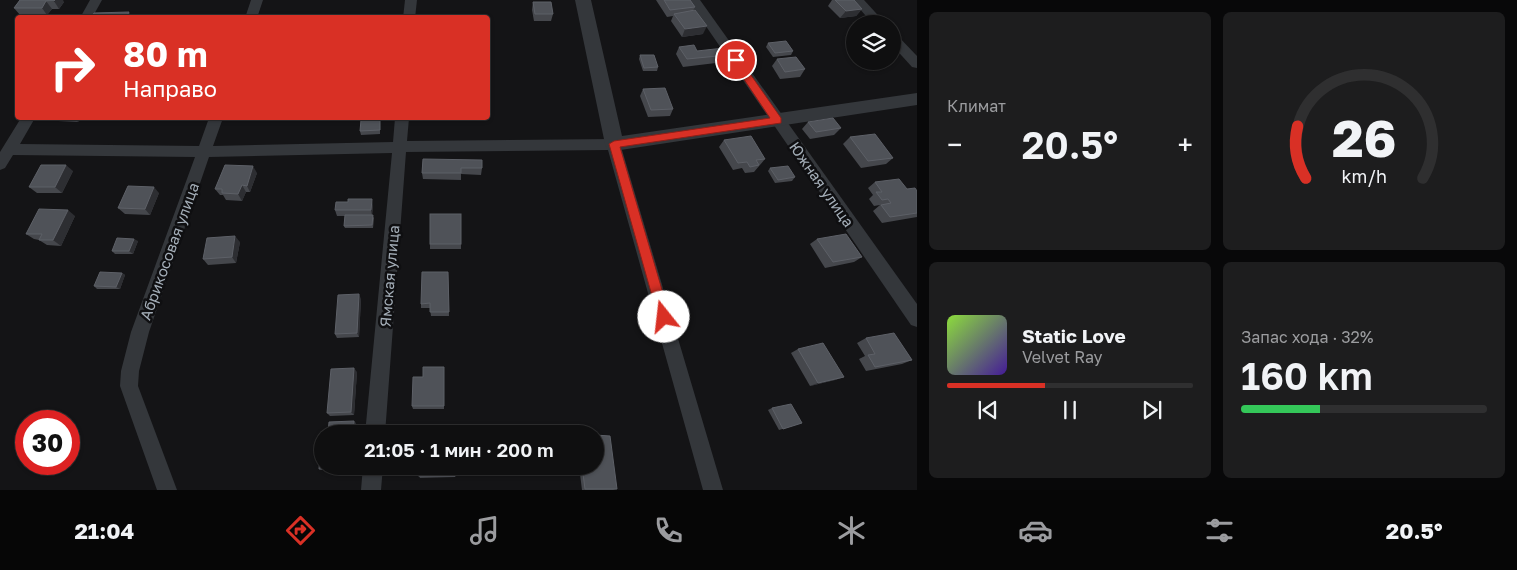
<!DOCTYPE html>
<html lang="ru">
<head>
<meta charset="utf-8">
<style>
	body { margin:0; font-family:"Golos Text",sans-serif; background:#1d1d1e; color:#f1f3f6; height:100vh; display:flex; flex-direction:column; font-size:19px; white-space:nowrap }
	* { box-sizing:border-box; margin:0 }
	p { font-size:16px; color:#9b9c9f }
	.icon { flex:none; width:28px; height:28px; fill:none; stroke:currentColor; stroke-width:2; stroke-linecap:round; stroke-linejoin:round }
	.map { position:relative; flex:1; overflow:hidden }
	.side { display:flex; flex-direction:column; gap:12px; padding:12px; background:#080809; width:600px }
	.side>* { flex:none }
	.hud { position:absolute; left:15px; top:15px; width:475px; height:105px; border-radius:5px; box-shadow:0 1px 4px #0004,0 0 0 1px #2f2f30; background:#d93025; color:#fff; overflow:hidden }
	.controls { position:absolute; left:846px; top:15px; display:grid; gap:10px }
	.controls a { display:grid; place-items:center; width:55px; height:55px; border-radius:50%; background:#0f0f10; box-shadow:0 1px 4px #0004,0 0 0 1px #2f2f30; font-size:25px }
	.speed { position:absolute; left:15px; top:410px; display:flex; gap:10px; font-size:25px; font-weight:700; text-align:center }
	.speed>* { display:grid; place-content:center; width:65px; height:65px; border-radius:50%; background:#0f0f10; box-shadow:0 1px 4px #0004,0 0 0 1px #2f2f30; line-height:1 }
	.speed .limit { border:8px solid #d22; background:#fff; color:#111 }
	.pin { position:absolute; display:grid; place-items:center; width:42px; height:42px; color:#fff; margin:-21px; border:2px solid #fff; border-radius:50%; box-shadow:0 1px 5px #0007 }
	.me { position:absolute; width:55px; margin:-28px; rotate:344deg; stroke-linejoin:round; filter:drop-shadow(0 0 4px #0008) }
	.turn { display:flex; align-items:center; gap:18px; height:105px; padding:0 25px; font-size:22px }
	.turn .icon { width:65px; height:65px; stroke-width:2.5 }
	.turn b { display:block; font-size:35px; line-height:42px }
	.big { font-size:38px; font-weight:600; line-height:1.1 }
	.side .tile { flex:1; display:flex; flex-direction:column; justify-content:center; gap:8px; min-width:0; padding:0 18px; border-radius:8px; background:#1d1d1e }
	.side .dial { align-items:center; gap:0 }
	.dial svg { height:130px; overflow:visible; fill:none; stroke:#2f2f30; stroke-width:7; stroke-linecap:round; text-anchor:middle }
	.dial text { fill:#f1f3f6; stroke:none }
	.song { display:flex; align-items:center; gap:15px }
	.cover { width:60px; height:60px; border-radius:8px; background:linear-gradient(135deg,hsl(90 70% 55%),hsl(260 70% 35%)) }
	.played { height:5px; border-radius:2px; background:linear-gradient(90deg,#d93025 40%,#2f2f30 40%) }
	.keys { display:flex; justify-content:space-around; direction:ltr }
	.heat { display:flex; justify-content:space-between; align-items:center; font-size:28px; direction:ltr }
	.charge { height:8px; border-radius:4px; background:linear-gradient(90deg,#34c759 32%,#2f2f30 0) }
	.side .tiles { flex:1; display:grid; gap:12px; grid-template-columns:repeat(2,1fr) }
	.trip { position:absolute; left:314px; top:425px; width:290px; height:50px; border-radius:25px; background:#0f0f10; box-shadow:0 1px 4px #0004,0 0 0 1px #2f2f30; font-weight:600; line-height:50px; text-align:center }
	.tabs { display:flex; height:80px; justify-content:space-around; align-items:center; background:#060606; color:#9b9c9f }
	.tabs .icon { width:35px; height:35px }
	.tabs .active { color:#d93025 }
	.tabs b { font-size:22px; color:#f1f3f6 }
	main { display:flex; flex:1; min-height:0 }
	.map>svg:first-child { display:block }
</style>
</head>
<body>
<main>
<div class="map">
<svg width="917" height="490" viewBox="0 0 917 490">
	<rect width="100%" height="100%" fill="#141416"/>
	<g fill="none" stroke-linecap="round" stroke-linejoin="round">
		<!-- minor -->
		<g fill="#34373b" fill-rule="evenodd">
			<path d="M90 0H102L92 18H80Z"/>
			<path d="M251 0H263L257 18H245Z"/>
			<path d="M405 0H417L415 18H403Z"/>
			<path d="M688 0H700L917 304V327L911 325Z"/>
			<path d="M852 0H864L886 24H873Z"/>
			<path d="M892 33 896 34 917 56V68L912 67 892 45Z"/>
			<path d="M21 118H35L20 144 199 146 209 118H223L213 146 393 142 395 118H409L407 141 614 139 619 140 723 490H703L608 150 406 152 385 434H365L392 153 209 157 149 332 139 371 138 386 177 490H157L120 386 121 371 131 332 195 157 13 155 5 168 0 170V152Z"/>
			<path d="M363 466H383L381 490H361Z"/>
		</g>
		<!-- tertiary -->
		<path fill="#34373b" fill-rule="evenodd" d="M575 0H591L622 136 917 93V105L614 151 607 149 605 144Z"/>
	</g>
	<!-- wall -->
	<g fill="#45474c">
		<path d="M20 0 64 2 59 9H52L47 15H20L14 8Z"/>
		<path d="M656 0H690L695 7 693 11 703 34 682 37 671 21 673 16 667 17Z"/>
		<path d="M832 0H854L862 9 856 16 840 18 828 6Z"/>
		<path d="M533 2 553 14 551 21H534L532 10Z"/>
		<path d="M768 43 793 51 791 55 773 57 766 47Z"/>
		<path d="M679 47 697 51 728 55 724 62 683 67 676 54Z"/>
		<path d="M640 55 658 67 657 71H643L639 59Z"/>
		<path d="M777 59 805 69 800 77 780 79 772 66Z"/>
		<path d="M643 89 673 109 670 116 648 117 640 96Z"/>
		<path d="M54 118H81L78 122 58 121Z"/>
		<path d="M428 118H456L428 119Z"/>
		<path d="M380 122V134L361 135 360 131Z"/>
		<path d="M808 122 841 128 834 135 810 139 802 129Z"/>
		<path d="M850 137 893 158 886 164 861 168 843 144Z"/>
		<path d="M724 140 765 159 754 172 745 173 742 168 733 170 719 147Z"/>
		<path d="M423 159 482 168 481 175 461 174V180L423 179 422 173Z"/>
		<path d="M770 168 795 177 792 181 775 183 768 171Z"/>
		<path d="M73 171 62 193H37L29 187Z"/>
		<path d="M257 173 250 192H246L242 201 226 200 223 195H220L215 189Z"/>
		<path d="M875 182 907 189 917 191V217L882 223 873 211 880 205 874 206 869 199 873 195 868 188Z"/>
		<path d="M159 193 150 215 125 214 118 208Z"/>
		<path d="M373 205 372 215 374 218 373 228H345L344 226 345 216H337L335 210Z"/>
		<path d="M461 214V249H430V244Z"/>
		<path d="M75 216 61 246 47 245 39 240 34 239 26 234Z"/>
		<path d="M817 239 862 257 854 262 825 268 810 244Z"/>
		<path d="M138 241 133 254H115L112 251Z"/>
		<path d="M240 242 236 263 208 265 203 259Z"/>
		<path d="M448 272 449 316H431L430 308H421V304Z"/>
		<path d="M122 273 125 275 120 289H97L94 286Z"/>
		<path d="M361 299 359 337 337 338 335 334Z"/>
		<path d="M866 338 912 360 902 364 866 371 859 359 865 356 857 343Z"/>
		<path d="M798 349 844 377 835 380 810 386 791 353Z"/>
		<path d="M444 367V409H413L412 406 423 377Z"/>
		<path d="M357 372 354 415 330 416 327 413Z"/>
		<path d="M772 408 802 423 779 430 768 410Z"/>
		<path d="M354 466V469L322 470 319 469Z"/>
		<path d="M455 466V477L420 478 419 476Z"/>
		<path d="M579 466H595L617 489 613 490H582Z"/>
	</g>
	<!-- shaded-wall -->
	<g fill="#2d2e32">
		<path d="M55 0H63L64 2 59 9 54 1Z"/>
		<path d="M46 1 52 9 47 15 42 8Z"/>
		<path d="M862 9 856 16 840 18 846 11Z"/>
		<path d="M129 12 132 18H126Z"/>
		<path d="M707 26 703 34 682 37 685 29Z"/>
		<path d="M74 118H81L78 122Z"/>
		<path d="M66 165 73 171 62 193 55 187Z"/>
		<path d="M253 166 257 173 250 192 247 186Z"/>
		<path d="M242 185 246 192 242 201 238 194Z"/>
		<path d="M154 187 159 193 150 215 145 209Z"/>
		<path d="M372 199 373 205 372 216 371 210Z"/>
		<path d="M68 210 75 216 61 246 53 240Z"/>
		<path d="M235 236 240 242 236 263 232 257Z"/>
		<path d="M134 239 138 241 133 254 129 251Z"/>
		<path d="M122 273 125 275 120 289 116 287Z"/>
		<path d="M359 294 361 299 359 337 357 333Z"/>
		<path d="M354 368 357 372 354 415 351 412Z"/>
		<path d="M844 377 835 380 810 386 818 383Z"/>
		<path d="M354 421 356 423V434H353Z"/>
	</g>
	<!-- building -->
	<g fill="#4f5258" stroke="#5d6067">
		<path d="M20 0H55L54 1H46L42 8H14Z"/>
		<path d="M664 0H690L695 7 670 10Z"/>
		<path d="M835 0H854L862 9 846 11Z"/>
		<path d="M533 2H551L553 14H535Z"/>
		<path d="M695 10 707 26 685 29 674 14Z"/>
		<path d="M129 12 126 18H91L94 13Z"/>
		<path d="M786 41 793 51 775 53 768 43Z"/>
		<path d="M694 45 697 51 724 48 728 55 687 59 679 47Z"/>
		<path d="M640 55H654L658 67 644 68Z"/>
		<path d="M796 57 805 69 785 72 777 59Z"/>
		<path d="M665 88 673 109 651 110 643 89Z"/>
		<path d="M833 118 841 128 816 132 808 122Z"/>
		<path d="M380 119V130L360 131 361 120Z"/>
		<path d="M875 134 893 158 868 161 850 137Z"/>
		<path d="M751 136 765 159 756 160 759 165 750 167 747 162 738 163 724 140Z"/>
		<path d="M423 159 482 160V168H461V173H422Z"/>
		<path d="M41 165H66L55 187H29Z"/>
		<path d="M225 165 253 166 247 186 242 185 238 194 222 193V189H215Z"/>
		<path d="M788 166 795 177 778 180 770 168Z"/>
		<path d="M899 179 907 189 915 188 917 191V213L890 217 881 205 891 203 888 199 882 200 876 192H882L875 182Z"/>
		<path d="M128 186 154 187 145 209 118 208Z"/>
		<path d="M348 199H372L371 210H335L336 202H348Z"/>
		<path d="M39 209 68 210 53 240H39L42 234H26Z"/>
		<rect x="430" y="214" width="31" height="30"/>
		<path d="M345 215H373L372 225 344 226Z"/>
		<path d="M846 234 862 257 833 262 817 239Z"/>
		<path d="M235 236 232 257 203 259 207 238Z"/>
		<path d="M117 238 134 239 129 251H112Z"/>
		<path d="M100 272 122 273 116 287 94 286Z"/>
		<path d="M422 272H448L449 312H430V303L421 304Z"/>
		<path d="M359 294 357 333 335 334 338 295Z"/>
		<path d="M894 333 912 360 875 367 868 355 875 354 866 338Z"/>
		<path d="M823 343 844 377 818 383 798 349Z"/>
		<path d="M423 367H444V406H412L413 377H423Z"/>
		<path d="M354 368 351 412 327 413 331 369Z"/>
		<path d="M791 404 802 423 783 429 772 408Z"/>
		<path d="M354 421 353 434H328L329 422Z"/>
		<path d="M420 431 455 432V434H420Z"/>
		<path d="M595 435 610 436 617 489H585L582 466H595Z"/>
		<path d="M320 454H322V466H351V467L319 469Z"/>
		<rect x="419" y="466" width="36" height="10"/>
	</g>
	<!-- route -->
	<path fill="#d93025" stroke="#8d1f18" d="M736 57 739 58 781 118V123L620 147 670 317 668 321 664 323 660 321 658 317 609 144 614 141 770 118 731 60Z"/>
	<g text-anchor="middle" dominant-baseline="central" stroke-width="5" stroke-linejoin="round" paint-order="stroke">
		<!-- street labels -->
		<g font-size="15" fill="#a4aeb8" stroke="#0f0f11">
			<text transform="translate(822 184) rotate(55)">Южная улица</text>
			<text transform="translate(169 251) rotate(-70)">Абрикосовая улица</text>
			<text transform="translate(389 276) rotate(-85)">Ямская улица</text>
		</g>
	</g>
</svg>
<div class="controls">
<a><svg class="icon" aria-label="layers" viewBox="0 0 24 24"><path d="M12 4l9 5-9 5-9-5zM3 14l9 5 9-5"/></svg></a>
</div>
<div class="speed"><div class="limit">30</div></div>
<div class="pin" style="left:736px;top:60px;background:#d93025"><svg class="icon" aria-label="arrive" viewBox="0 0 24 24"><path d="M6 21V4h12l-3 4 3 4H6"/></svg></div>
<svg class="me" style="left:664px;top:317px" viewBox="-20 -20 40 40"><circle r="19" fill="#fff"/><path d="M0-13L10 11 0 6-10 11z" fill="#d93025"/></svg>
<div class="trip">21:05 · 1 мин · 200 m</div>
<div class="hud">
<div class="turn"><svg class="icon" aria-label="right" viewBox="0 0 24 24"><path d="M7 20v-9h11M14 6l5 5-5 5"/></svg><div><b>80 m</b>Направо</div></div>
</div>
</div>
<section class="side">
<div class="tiles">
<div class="tile"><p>Климат</p>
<div class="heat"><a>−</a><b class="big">20.5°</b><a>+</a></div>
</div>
<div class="tile dial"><svg viewBox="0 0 100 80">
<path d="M14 69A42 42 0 1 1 86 69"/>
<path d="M14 69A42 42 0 0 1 9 37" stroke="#d93025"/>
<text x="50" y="56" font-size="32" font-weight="700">26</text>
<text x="50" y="72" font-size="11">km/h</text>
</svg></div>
<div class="tile">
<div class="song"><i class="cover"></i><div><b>Static Love</b><p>Velvet Ray</p></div></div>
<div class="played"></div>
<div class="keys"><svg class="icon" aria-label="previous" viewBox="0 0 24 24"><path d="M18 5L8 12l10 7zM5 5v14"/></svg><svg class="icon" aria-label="pause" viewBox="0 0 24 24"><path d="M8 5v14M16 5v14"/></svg><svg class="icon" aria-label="next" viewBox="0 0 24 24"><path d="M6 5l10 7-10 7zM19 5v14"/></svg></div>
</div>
<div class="tile"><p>Запас хода · 32%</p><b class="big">160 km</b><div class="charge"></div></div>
</div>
</section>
</main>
<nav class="tabs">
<b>21:04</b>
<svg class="icon active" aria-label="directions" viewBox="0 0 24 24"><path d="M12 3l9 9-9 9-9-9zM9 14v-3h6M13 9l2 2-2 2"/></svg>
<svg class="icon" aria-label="music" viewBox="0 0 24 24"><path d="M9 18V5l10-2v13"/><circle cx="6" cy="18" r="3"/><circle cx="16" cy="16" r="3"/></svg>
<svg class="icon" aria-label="phone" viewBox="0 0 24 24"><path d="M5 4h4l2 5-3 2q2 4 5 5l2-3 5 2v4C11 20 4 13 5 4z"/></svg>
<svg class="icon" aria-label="climate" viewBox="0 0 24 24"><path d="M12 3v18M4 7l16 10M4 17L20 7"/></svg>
<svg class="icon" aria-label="car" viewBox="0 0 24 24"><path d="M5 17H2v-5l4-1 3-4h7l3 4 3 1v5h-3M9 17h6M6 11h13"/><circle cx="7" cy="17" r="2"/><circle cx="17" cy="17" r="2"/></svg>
<svg class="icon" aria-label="filters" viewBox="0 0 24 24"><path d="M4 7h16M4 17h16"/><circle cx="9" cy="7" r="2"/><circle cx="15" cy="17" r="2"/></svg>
<b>20.5°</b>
</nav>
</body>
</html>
